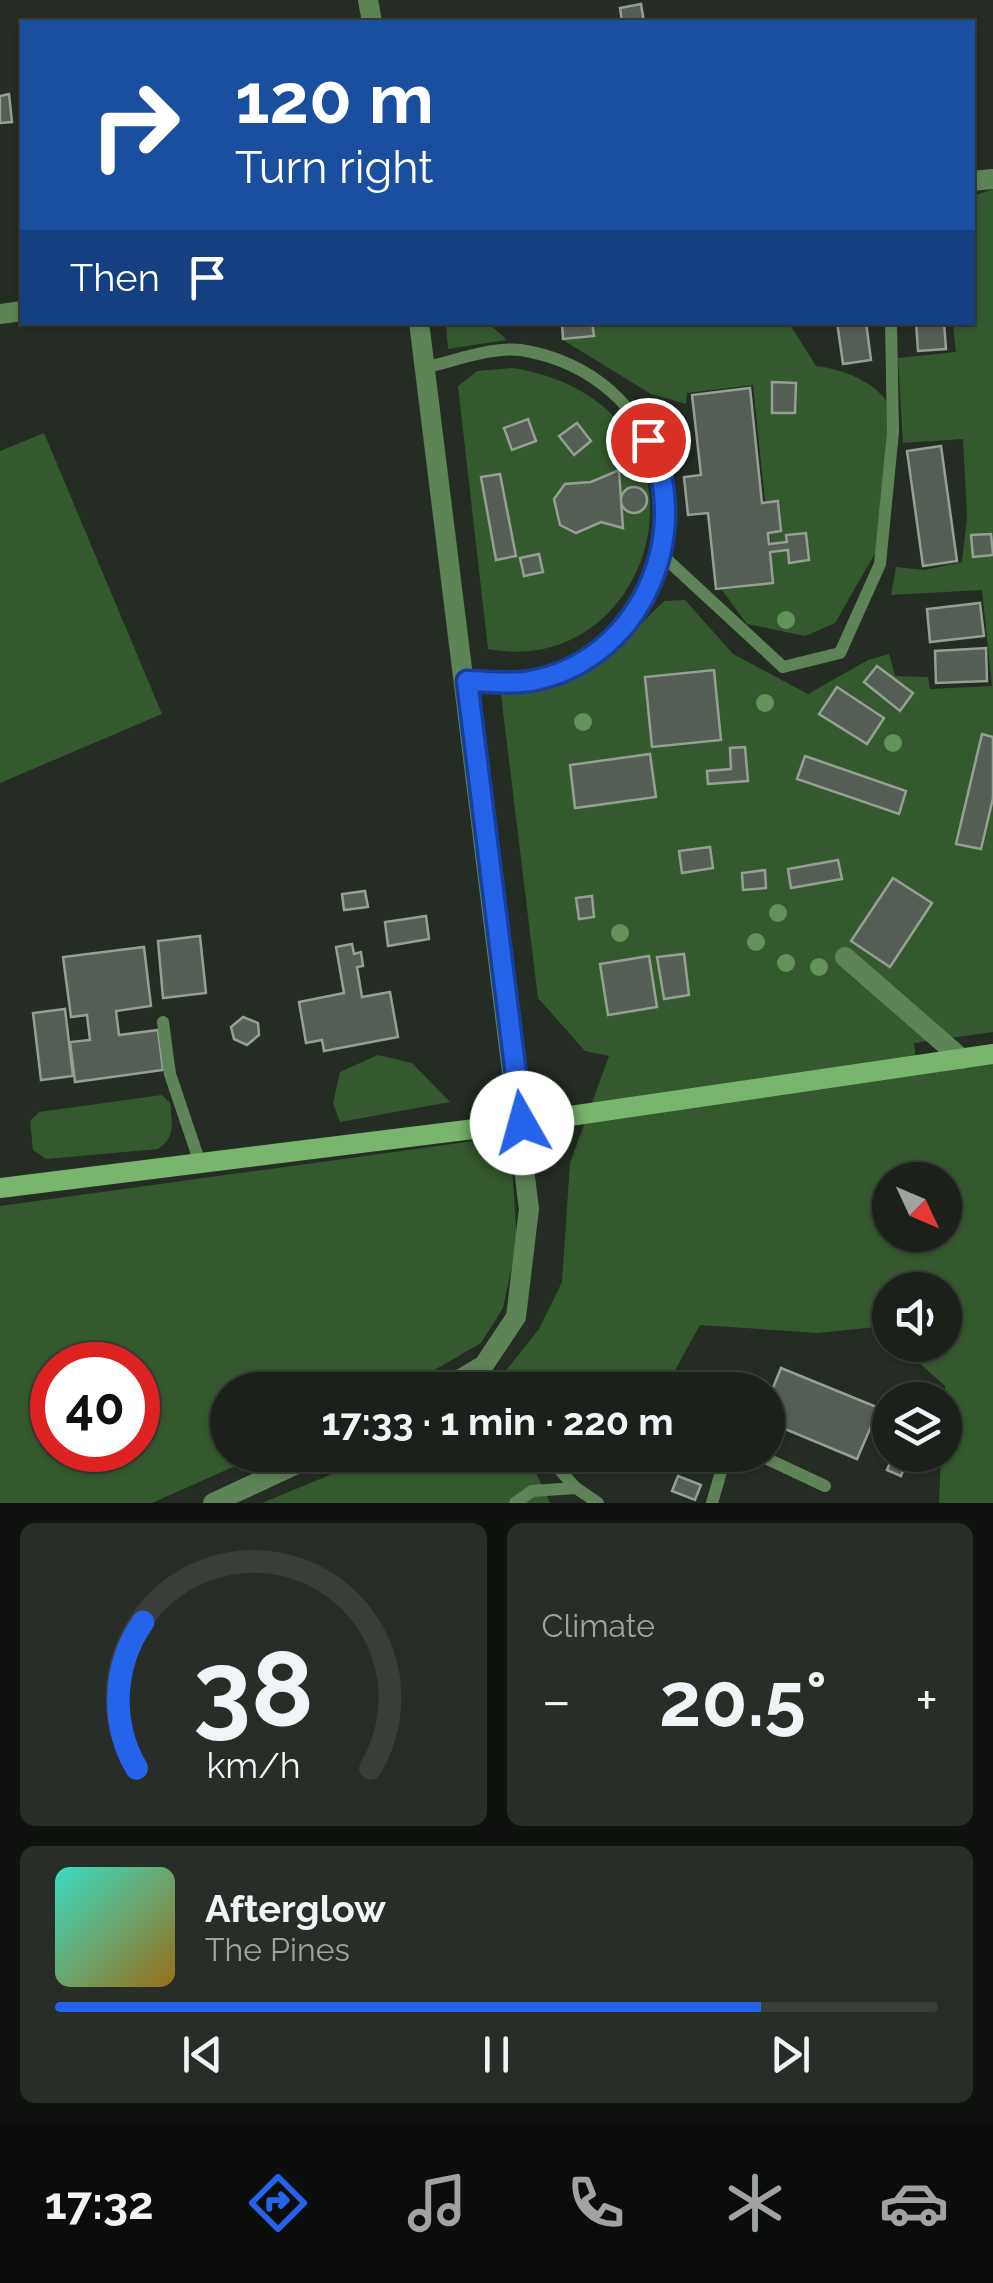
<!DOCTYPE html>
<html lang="en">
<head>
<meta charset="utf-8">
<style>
	body { margin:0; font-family:Raleway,sans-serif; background:#282e27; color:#f1f3f6; height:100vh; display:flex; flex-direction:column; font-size:38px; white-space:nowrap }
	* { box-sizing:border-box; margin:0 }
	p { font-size:32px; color:#a0a3a2 }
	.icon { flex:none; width:55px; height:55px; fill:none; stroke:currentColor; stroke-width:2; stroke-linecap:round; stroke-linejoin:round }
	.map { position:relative; height:1503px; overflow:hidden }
	.sheet { display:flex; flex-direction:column; gap:20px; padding:20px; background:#0f120e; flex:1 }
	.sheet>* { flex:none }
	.hud { position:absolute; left:20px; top:20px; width:955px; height:305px; border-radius:0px; box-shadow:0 2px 8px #0004,0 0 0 2px #393e39; background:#1a4fa0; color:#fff; overflow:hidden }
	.needle { width:65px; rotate:134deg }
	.tools { position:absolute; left:872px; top:1162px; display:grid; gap:20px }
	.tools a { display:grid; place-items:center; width:90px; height:90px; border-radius:50%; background:#1b211a; box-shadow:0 2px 8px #0004,0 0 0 2px #393e39; font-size:50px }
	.speed { position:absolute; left:30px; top:1342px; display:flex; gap:20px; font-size:50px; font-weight:700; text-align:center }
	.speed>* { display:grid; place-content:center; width:130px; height:130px; border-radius:50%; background:#1b211a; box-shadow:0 2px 8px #0004,0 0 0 2px #393e39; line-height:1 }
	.speed .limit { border:15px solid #d22; background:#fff; color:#111 }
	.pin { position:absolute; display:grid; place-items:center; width:85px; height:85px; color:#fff; margin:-42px; border:5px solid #fff; border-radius:50%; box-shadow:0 2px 10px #0007 }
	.me { position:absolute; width:110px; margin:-55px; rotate:353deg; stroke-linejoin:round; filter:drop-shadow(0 0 8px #0008) }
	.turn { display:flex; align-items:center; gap:35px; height:210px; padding:0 50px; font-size:45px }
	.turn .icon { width:130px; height:130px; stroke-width:2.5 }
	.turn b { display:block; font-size:70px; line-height:85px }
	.then { display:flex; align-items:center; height:95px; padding:0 50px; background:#0003; gap:20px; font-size:38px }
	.big { font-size:75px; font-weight:700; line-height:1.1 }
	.sheet .card { flex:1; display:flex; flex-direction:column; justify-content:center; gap:15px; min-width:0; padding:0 35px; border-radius:15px; background:#282e27 }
	.sheet .dial { align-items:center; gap:0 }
	.dial svg { height:260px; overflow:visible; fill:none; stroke:#393e39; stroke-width:7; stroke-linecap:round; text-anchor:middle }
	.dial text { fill:#f1f3f6; stroke:none }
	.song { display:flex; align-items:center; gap:30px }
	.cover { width:120px; height:120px; border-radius:15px; background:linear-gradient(135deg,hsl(170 70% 55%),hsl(40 70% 35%)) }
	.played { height:10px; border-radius:5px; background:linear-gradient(90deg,#2563eb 80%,#393e39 80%) }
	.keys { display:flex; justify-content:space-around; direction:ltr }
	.heat { display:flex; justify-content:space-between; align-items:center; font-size:55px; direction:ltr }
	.sheet .tiles { flex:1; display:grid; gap:20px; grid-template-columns:1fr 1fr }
	.card:last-child { grid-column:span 2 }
	.trip { position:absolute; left:210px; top:1372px; width:575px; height:100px; border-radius:50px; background:#1b211a; box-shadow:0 2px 8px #0004,0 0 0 2px #393e39; font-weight:700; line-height:100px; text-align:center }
	.tab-bar { display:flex; height:160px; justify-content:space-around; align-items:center; background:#0b0d0a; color:#a0a3a2 }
	.tab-bar .icon { width:70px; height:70px }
	.tab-bar .selected { color:#2563eb }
	.tab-bar b { font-size:45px; color:#f1f3f6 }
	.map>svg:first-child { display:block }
</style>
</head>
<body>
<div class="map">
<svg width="993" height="1503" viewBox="0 0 993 1503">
	<rect width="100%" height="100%" fill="#242c23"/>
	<!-- green -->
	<g fill="#35592e" fill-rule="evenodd">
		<path d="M993 189V1032L914 1043 917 1069 993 1059V1503H939L941 1455H945V1386L899 1345H945V1290H890V1332L885 1326 818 1333 700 1325 664 1390H501L497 1382 539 1329 562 1282 570 1163 609 1056 585 1051 538 998 501 695C591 686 603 661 664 601L685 600 733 654 808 694 868 660 889 654 895 676 928 677 930 689 992 686 982 590 891 595 896 567 924 570 962 562 967 517 963 439 903 443 898 358 956 352 953 323 972 322 973 196ZM890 1180H945V1235H890Z"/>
		<path d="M446 323H488L507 340 448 349Z"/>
		<path d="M560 323H789L816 366C842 369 878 382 890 407L877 550 835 623 805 636 747 624 722 590 773 584 771 553 787 551 788 564 810 561 807 532 786 535V541L771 543 770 533 782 532 780 501H765L753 385 687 393 686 404 651 394 563 340Z"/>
		<path d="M513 368C733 404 661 682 488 649L458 386 477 371Z"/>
		<path d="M44 433 162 714 0 783V451Z"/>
		<path d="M378 1055 412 1063 450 1102 340 1122 333 1103 340 1072Z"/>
		<path d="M162 1095 170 1103C172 1121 176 1138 158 1149L46 1159 33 1150 30 1121 39 1112Z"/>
		<path d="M510 1136 517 1242 503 1308 481 1343 400 1390H228V1455H260L152 1503H0V1206ZM52 1365H138V1450H52Z"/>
		<path d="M378 1455H528L550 1503H262Z"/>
	</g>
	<!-- building -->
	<g fill="#555e54" stroke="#969f94" stroke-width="2.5">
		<path d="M641 4 644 22H622L620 8Z"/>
		<path d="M9 94 12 122 0 123V96Z"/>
		<path d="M562 322H592L594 336 563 339Z"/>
		<path d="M837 322H866L871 360 843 364Z"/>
		<path d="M916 322H944L946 349 918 351Z"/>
		<path d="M772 382 796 383 795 413H772Z"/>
		<path d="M750 388 762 503 778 501 781 531 768 533 769 544 787 542 786 535 806 533 809 560 789 563 788 550 770 552 773 583 716 589 708 513 688 515 684 477 701 475 692 395Z"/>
		<path d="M528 419 536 441 512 450 504 428Z"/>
		<path d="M577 423 591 441 574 455 559 436Z"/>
		<path d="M941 446 957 561 923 566 907 451Z"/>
		<path d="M619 470 623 528 601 522 576 533 560 525 554 499 565 484 591 482Z"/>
		<path d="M500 474 516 556 496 560 481 477Z"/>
		<circle cx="634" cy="500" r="13"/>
		<path d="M991 534 993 555 973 557 971 535Z"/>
		<path d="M539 554 543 572 524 576 520 558Z"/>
		<path d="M980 603 984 636 930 642 927 609Z"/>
		<path d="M986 648 987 681 936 683 935 651Z"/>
		<path d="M877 666 913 693 900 711 864 682Z"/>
		<path d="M714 670 721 740 652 747 645 677Z"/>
		<path d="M837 687 884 718 867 744 819 714Z"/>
		<path d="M982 734 993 737V798L981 849 956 844Z"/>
		<path d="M745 747 748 781 708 784 707 771 731 769 730 748Z"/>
		<path d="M650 754 656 797 575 808 570 765Z"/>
		<path d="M805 756 906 791 899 814 797 779Z"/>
		<path d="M710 847 713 868 682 873 679 851Z"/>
		<path d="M838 860 842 879 791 888 788 869Z"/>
		<path d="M765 870 766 888 743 890 742 873Z"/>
		<path d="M893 878 932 903 890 967 851 941Z"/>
		<path d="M365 891 368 907 344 910 342 894Z"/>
		<path d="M592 896 594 917 579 919 576 898Z"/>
		<path d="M426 916 429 939 388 946 385 922Z"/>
		<path d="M200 936 206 993 163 998 158 941Z"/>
		<path d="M352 944 354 954 361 952 363 966 357 967 362 997 390 992 398 1037 324 1051 322 1040 306 1043 299 1002 344 993 336 947Z"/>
		<path d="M144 947 151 1006 116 1011 119 1035 158 1030 163 1070 75 1082 70 1042 90 1040 87 1015 71 1017 63 957Z"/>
		<path d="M684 954 689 995 664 999 657 957Z"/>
		<path d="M649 956 657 1007 608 1015 600 964Z"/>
		<path d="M65 1009 73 1076 41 1080 33 1013Z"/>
		<path d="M243 1017 258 1023 259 1035 247 1045 234 1039 231 1027Z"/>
		<path d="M781 1368 879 1408 857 1459 768 1422V1400Z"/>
		<path d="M893 1455H909L901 1476 887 1470Z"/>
		<path d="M678 1476 701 1485 695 1500 672 1491Z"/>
	</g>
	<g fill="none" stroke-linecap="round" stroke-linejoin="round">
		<!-- service -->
		<g stroke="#5d8356" stroke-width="12">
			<path d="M423 368C452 362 492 346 521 350 667 374 713 540 609 640 589 659 557 677 528 681 509 684 487 681 467 681"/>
			<path d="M663 556 783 667 840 653 880 564 893 432 891 322"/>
			<path d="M163 1022 170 1074 200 1163"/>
			<path d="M470 1373 486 1390"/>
			<path d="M546 1455 576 1488 598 1503"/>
			<path d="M759 1455 825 1486"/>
			<path d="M515 1503 532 1491 576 1488"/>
			<path d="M712 1503 723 1465 735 1455"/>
		</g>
		<!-- minor -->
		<g stroke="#5d8356" stroke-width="20">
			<path d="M972 181 993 179"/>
			<path d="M0 314 22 311"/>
			<path d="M845 957 962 1059"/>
		</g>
		<!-- tertiary -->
		<g stroke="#5d8356" stroke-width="20">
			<path d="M368 0 372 22"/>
			<path d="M419 322 529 1209 516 1317 484 1365 442 1390"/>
			<path d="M213 1503 316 1455"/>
		</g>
		<!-- secondary -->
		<path stroke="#79b66d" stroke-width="20" d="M0 1188 522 1123 993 1054"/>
	</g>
	<!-- trees -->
	<g fill="#63925b">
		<circle cx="786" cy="620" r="9"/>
		<circle cx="765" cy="703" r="9"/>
		<circle cx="583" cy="722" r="9"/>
		<circle cx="893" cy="743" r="9"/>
		<circle cx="778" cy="913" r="9"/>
		<circle cx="620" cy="933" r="9"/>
		<circle cx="756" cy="942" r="9"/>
		<circle cx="786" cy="963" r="9"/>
		<circle cx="819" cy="967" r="9"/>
	</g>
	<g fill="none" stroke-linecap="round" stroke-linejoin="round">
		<defs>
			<path id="route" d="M522 1123 467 681C487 681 510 685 530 681 638 663 696 535 648 440"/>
		</defs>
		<!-- route casing -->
		<use href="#route" stroke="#184099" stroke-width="25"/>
		<!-- route -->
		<use href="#route" stroke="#2563eb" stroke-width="18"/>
	</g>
</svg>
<div class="tools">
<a><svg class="needle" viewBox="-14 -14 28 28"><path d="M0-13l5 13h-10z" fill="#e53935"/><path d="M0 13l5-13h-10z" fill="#a0a3a2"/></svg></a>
<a><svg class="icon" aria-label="sound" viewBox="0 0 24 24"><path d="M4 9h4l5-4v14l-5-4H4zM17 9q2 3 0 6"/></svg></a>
<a><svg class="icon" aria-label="layers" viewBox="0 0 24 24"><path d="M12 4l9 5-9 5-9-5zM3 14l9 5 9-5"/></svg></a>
</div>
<div class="speed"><div class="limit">40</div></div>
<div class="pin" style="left:648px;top:440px;background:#d93025"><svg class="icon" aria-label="arrive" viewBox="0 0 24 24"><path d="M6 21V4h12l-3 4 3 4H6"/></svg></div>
<svg class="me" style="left:522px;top:1123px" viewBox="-20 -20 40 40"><circle r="19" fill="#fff"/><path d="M0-13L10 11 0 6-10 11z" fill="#2563eb"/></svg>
<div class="trip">17:33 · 1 min · 220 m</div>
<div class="hud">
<div class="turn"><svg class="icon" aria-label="right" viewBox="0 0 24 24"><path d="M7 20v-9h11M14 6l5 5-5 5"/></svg><div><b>120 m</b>Turn right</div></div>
<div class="then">Then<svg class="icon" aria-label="arrive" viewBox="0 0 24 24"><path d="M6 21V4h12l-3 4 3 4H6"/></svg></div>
</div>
</div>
<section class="sheet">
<div class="tiles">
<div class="card dial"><svg viewBox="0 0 100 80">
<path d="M14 69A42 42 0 1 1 86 69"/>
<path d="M14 69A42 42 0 0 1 16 24" stroke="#2563eb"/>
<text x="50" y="56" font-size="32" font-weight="700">38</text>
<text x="50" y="72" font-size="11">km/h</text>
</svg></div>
<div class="card"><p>Climate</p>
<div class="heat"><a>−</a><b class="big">20.5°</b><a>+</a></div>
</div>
<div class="card">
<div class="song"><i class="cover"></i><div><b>Afterglow</b><p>The Pines</p></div></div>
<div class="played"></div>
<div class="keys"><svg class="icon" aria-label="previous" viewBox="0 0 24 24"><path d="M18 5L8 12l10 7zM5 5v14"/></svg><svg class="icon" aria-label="pause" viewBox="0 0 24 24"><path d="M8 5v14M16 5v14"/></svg><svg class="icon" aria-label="next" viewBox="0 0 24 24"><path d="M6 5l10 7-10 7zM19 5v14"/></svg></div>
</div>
</div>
</section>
<nav class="tab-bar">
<b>17:32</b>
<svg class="icon selected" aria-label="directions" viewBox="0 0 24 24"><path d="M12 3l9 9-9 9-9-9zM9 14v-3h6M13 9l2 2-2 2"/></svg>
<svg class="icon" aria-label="music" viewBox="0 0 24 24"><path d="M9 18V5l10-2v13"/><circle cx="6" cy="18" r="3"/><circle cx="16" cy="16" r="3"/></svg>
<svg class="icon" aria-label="phone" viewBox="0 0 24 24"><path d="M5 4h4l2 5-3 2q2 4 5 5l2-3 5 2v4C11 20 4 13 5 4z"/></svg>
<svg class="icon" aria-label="climate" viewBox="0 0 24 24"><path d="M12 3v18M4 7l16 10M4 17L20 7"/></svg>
<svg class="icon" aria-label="car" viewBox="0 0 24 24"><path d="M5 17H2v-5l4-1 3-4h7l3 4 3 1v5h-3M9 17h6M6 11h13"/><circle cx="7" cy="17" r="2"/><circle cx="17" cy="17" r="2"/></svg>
</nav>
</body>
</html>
